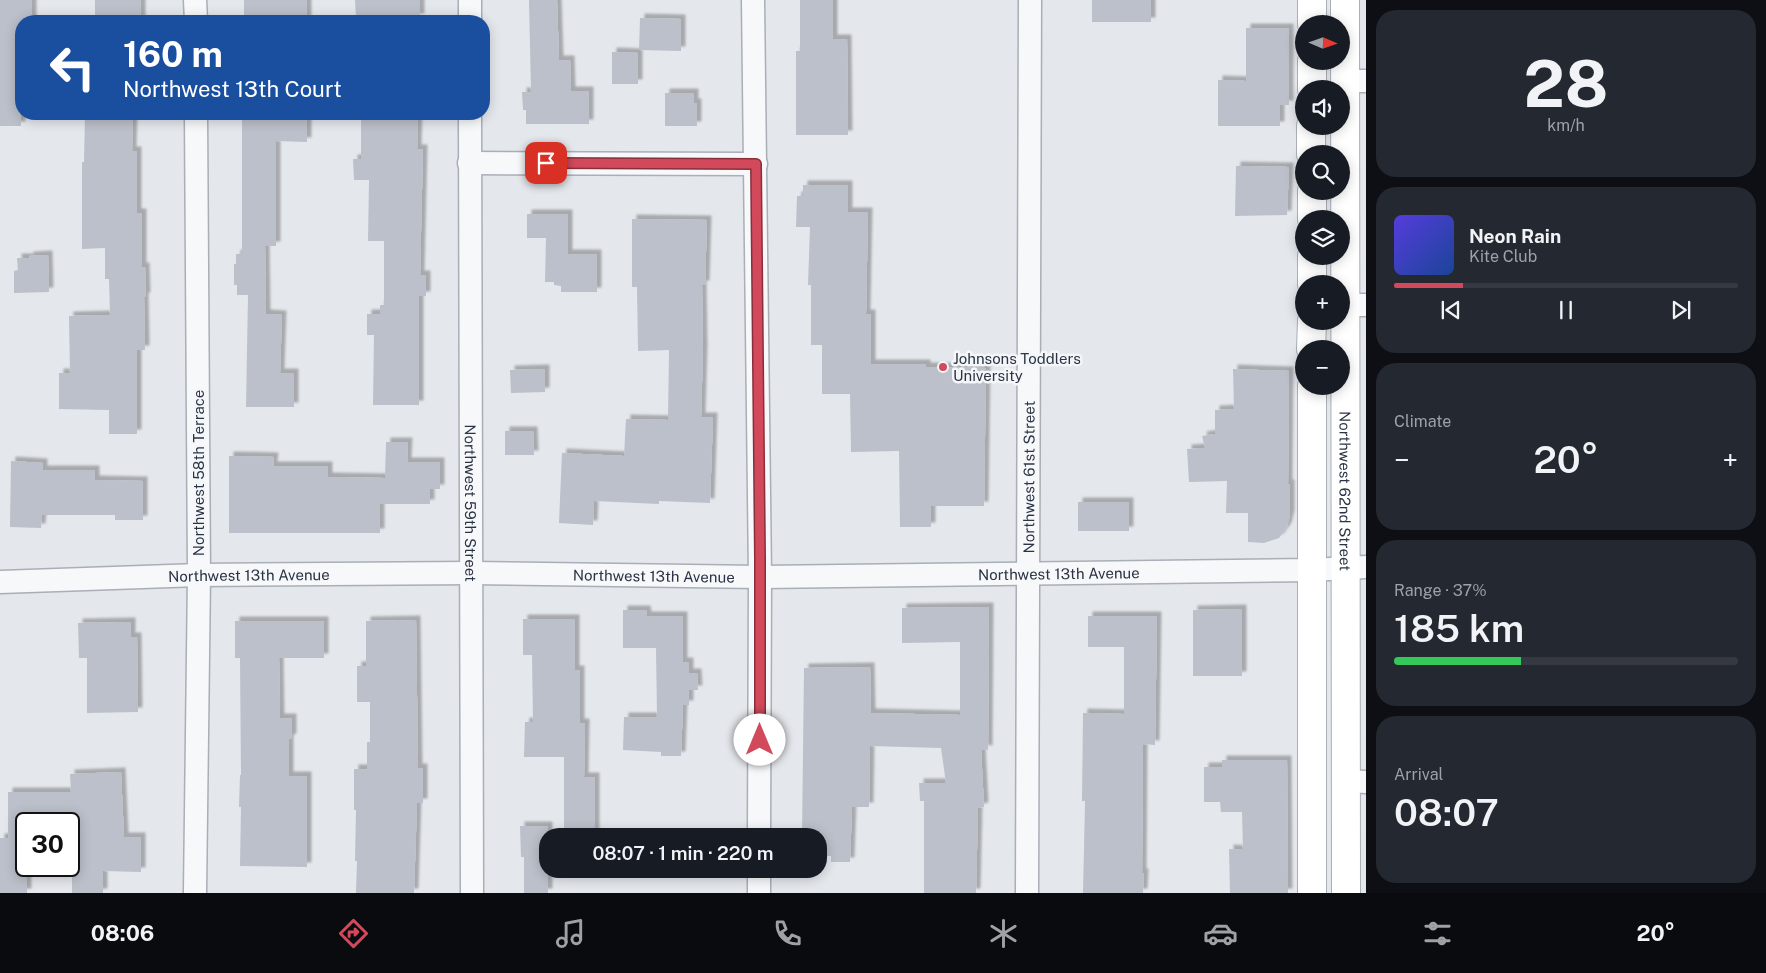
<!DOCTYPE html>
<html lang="en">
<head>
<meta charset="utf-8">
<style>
	body { margin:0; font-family:"Public Sans",sans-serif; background:#242831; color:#f1f3f6; height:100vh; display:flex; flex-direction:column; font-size:19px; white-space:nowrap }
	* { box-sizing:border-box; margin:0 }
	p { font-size:16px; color:#9ea1a6 }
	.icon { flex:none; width:28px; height:28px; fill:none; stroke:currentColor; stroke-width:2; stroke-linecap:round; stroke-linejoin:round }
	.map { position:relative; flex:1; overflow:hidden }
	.side { display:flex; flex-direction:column; gap:10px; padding:10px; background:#0d0f14; width:400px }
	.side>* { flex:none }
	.hud { position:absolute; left:15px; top:15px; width:475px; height:105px; border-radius:20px; box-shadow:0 2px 12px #0003; background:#1a4fa0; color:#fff; overflow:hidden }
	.needle { width:32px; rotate:92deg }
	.controls { position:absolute; left:1295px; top:15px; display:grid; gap:10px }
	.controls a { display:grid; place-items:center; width:55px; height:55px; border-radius:50%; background:#171b24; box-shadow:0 2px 12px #0003; font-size:25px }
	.speed { position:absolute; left:15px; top:812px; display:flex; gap:10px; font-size:25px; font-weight:700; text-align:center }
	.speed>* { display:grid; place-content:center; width:65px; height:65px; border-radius:50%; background:#171b24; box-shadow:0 2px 12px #0003; line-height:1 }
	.speed .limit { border:2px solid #111; border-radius:8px; background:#fff; color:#111 }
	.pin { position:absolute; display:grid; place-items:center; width:42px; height:42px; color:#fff; margin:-21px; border-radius:10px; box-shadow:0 2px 8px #0006 }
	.me { position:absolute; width:55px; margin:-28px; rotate:0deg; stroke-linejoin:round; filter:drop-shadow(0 0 4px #0008) }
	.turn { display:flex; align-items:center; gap:18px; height:105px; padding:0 25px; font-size:22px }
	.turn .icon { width:65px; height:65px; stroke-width:2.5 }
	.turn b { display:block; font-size:35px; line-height:42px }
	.big { font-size:38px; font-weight:600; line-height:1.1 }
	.side .card { flex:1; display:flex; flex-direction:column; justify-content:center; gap:8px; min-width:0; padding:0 18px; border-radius:20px; background:#242831 }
	.side .dial { align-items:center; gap:0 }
	.dial b { font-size:65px; line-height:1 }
	.song { display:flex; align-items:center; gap:15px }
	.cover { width:60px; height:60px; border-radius:8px; background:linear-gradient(135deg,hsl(250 70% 55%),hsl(220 70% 35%)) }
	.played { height:5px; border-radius:2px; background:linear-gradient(90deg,#d1495b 20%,#363941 20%) }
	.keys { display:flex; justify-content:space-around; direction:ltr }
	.heat { display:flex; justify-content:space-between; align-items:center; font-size:28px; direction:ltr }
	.charge { height:8px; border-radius:4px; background:linear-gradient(90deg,#34c759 37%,#363941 0) }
	.trip { position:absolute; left:539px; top:828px; width:288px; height:50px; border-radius:20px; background:#171b24; box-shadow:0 2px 12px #0003; font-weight:600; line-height:50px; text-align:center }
	.dock { display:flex; height:80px; justify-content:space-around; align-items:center; background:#090b0e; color:#9ea1a6 }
	.dock .icon { width:35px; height:35px }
	.dock .on { color:#d1495b }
	.dock b { font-size:22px; color:#f1f3f6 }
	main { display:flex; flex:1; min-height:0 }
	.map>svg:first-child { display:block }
</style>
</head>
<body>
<main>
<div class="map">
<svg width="1366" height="893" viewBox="0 0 1366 893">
	<defs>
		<filter id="shadow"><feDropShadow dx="4.5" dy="-4.5" stdDeviation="1" flood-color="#0004"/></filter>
	</defs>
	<rect width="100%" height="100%" fill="#e4e7ec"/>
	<!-- building -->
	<g fill="#bbc0ca" filter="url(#shadow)">
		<path d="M0 0H32V21H21V126H0Z"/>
		<rect x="95" y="0" width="46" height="21"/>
		<rect x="244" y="0" width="63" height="21"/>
		<path d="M355 0H420V18L356 19Z"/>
		<path d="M529 0H557L559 60H570L571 91H589V124H526V110H523L522 92H531Z"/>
		<path d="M800 0H833V39H847L848 135H796V51H800Z"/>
		<rect x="1092" y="0" width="59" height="22"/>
		<path d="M640 18 681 19V51L639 50Z"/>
		<path d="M1246 28H1289V105H1280V126H1218V80L1246 81Z"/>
		<path d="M612 52 638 53V84H612Z"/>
		<path d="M665 93H694V103H697V126H665Z"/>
		<path d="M85 114H133L132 151H137V213H142V267H145L146 297H144L145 350H137V434H109V410L59 409V373H70L69 316 110 315 109 279H105V248L82 249V162H84Z"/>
		<path d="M242 114H307V142L276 141V246H265L266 314 282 315 280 373H294V407H246L248 295H237V285H234V264H236V254H242Z"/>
		<path d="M361 114H418L417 149H423L420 275H426V296H419V405H373L374 335H367V314H380V305H384V241H368L369 180H354L353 159H361Z"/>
		<path d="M1236 166 1289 167 1287 215 1235 216Z"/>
		<path d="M803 185H848V212H868L866 314H871V364H926V367L986 368 984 506H931V527H900L899 451 851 452 850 394H822V345H811V285H808L810 227H796L797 196H803Z"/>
		<path d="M527 214H568V254H597V292H561V286L554 285V282H545L546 238H527Z"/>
		<path d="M632 219 707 220 705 285H702L703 350 701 417H713L710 503 659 501V504L594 501 593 525 559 523 562 453 624 456 626 419 668 420 669 350 638 351 637 287H632Z"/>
		<path d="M48 255 49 292 14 293V271L18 270 17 258H29V256Z"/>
		<path d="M545 369V392L511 393 510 370Z"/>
		<path d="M1233 369 1289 371 1288 484H1290V515L1287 527 1279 538 1264 543 1248 542V513H1226L1227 481 1189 482 1187 449 1205 448 1202 436 1215 434V410L1234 409Z"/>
		<path d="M505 431H533L534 455H505Z"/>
		<path d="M386 442H408L407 462H440V489H430V504H380V533H229V456L274 457 273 466H328V477L385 478Z"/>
		<path d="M11 461 43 463V470H95V480L143 481V520H115V515H42L41 528 10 527Z"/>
		<rect x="1078" y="502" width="51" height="29"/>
		<path d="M989 607 988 750 981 749 984 807 978 808 976 893H924V801H920L919 783H946L941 748 870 746 869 807H852L850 862H831V856H818V836H802L804 668 870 667 871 713 960 715V642L902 643V608Z"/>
		<path d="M1242 609V676H1193V610Z"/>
		<path d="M623 610H646L647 616H683V662H689V673H697L698 690H689V705H683L681 756H661V752L623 750 624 717H657L656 648H623Z"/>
		<path d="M1088 616H1157L1155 745 1143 744 1142 873H1144L1143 893H1083L1085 801H1082L1083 713 1124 714V647H1088Z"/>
		<path d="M523 619H575V670H580V723H585L584 777H595V836H564V757H524L525 722H533L532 655H523Z"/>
		<path d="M416 620 418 768H423V803H417L414 893H356L357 861H355L356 810H354V769H367V742H370V702H357V666H366V621Z"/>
		<path d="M235 621H324V658H279L280 718H292V738L289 739V776H307V867L240 866 241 807H239L240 775H241L240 658H235Z"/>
		<path d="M131 622V637H137L138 712 87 713V658H79L78 623Z"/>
		<path d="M1222 760H1287L1288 893H1230L1229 849 1243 850 1242 812H1221L1220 802H1204V767H1222Z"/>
		<path d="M121 772 124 837H141V872L103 871V893H72V816H26L27 893H0V838H8V792H71L70 774Z"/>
		<path d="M520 826H548V893H524V857H521Z"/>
	</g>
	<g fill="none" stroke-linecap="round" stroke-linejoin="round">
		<defs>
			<g id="minor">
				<path d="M195 0 196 21"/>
				<path d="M753 0 760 577 759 836"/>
				<path d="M470 21V0"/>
				<path d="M1346 81H1366"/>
				<path id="s1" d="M470 114 472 893"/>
				<path d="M469 163 756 164"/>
				<path d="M1346 305H1366"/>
				<path id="s2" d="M0 582 199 575 472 573 760 577 1312 570 1366 567"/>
				<path d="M1346 781 1366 782"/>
				<path d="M195 893 199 575 196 114"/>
				<path d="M759 893V869"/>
				<path id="s3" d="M1027 893 1030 0"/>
			</g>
			<g id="secondary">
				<path id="s4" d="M1345 0 1346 893"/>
				<path d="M1312 24V0"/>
				<path d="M1312 89V61"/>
				<path d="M1311 154V126"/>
				<path d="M1312 191V219"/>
				<path d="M1312 256V284"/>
				<path d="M1311 349 1312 321"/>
				<path d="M1312 386V893"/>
			</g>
		</defs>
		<!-- minor casing -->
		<use href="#minor" stroke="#a9aeb7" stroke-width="25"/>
		<!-- secondary casing -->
		<use href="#secondary" stroke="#a9aeb7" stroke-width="30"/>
		<!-- minor -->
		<use href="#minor" stroke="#f7f8fa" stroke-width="22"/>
		<!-- secondary -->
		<use href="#secondary" stroke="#fff" stroke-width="28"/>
	</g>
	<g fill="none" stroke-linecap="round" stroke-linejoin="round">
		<defs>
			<path id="route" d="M546 163 756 164 760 558V740"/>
		</defs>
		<!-- route casing -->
		<use href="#route" stroke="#882f3b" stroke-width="12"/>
		<!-- route -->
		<use href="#route" stroke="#d1495b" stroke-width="9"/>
	</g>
	<!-- markers -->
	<circle fill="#d1495b" stroke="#f4f6f9" stroke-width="2" cx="943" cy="367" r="5"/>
	<g text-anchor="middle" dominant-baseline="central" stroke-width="5" stroke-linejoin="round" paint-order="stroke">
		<!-- poi labels -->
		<g font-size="15" fill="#2b3445" stroke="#f4f6f9" text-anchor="start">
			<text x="953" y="358">Johnsons Toddlers<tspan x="953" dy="17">University</tspan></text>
		</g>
		<!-- street labels -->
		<g font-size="15" fill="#2b3445" stroke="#f4f6f9">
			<text transform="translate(198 473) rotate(-90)">Northwest 58th Terrace</text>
			<text stroke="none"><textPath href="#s3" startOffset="416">Northwest 61st Street</textPath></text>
			<text stroke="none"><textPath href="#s4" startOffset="491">Northwest 62nd Street</textPath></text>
			<text stroke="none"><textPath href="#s1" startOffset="389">Northwest 59th Street</textPath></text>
			<text stroke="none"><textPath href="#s2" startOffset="1059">Northwest 13th Avenue</textPath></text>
			<text stroke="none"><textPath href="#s2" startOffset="249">Northwest 13th Avenue</textPath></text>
			<text stroke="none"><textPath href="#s2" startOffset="654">Northwest 13th Avenue</textPath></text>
		</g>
	</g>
</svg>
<div class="controls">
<a><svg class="needle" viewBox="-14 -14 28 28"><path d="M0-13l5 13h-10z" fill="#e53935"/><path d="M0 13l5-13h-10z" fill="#9ea1a6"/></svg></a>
<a><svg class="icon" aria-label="sound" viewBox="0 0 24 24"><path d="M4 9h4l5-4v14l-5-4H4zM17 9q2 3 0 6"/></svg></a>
<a><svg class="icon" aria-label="search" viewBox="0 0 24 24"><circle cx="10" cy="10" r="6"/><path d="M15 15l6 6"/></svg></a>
<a><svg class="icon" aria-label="layers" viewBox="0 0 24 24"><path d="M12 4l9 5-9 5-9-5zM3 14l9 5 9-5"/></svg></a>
<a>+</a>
<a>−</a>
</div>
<div class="speed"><div class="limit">30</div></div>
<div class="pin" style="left:546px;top:163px;background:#d93025"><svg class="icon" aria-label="arrive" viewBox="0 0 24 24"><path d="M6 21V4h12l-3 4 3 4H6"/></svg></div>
<svg class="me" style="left:760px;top:740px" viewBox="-20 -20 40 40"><circle r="19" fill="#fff"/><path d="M0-13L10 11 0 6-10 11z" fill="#d1495b"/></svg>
<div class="trip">08:07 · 1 min · 220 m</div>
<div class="hud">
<div class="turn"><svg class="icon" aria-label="left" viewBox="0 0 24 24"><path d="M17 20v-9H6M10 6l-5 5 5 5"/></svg><div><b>160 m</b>Northwest 13th Court</div></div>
</div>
</div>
<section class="side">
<div class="card dial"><b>28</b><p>km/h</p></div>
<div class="card">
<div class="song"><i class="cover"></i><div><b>Neon Rain</b><p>Kite Club</p></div></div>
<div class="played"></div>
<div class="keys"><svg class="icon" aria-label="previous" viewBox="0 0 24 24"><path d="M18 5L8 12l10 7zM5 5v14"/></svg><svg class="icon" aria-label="pause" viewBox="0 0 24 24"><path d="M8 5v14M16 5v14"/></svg><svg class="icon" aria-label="next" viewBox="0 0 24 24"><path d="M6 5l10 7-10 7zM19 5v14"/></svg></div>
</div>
<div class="card"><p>Climate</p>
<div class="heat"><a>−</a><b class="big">20°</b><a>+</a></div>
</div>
<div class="card"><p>Range · 37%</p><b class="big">185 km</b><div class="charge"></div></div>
<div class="card"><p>Arrival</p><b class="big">08:07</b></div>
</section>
</main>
<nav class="dock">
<b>08:06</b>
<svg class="icon on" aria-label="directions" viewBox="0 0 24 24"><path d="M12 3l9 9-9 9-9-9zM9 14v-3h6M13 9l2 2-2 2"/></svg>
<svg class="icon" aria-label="music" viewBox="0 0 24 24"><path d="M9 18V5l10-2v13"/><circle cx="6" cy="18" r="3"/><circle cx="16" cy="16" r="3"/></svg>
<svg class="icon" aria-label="phone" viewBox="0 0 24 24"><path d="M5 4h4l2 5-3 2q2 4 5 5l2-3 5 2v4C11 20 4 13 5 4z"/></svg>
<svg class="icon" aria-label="climate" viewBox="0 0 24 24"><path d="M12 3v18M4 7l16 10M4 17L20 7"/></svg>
<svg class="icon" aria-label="car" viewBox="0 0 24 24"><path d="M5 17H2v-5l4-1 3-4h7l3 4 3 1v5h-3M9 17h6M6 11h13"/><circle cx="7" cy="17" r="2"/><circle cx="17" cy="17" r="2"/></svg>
<svg class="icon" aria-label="filters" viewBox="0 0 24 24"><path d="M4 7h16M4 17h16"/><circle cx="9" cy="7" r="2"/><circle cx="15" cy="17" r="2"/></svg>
<b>20°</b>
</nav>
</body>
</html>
